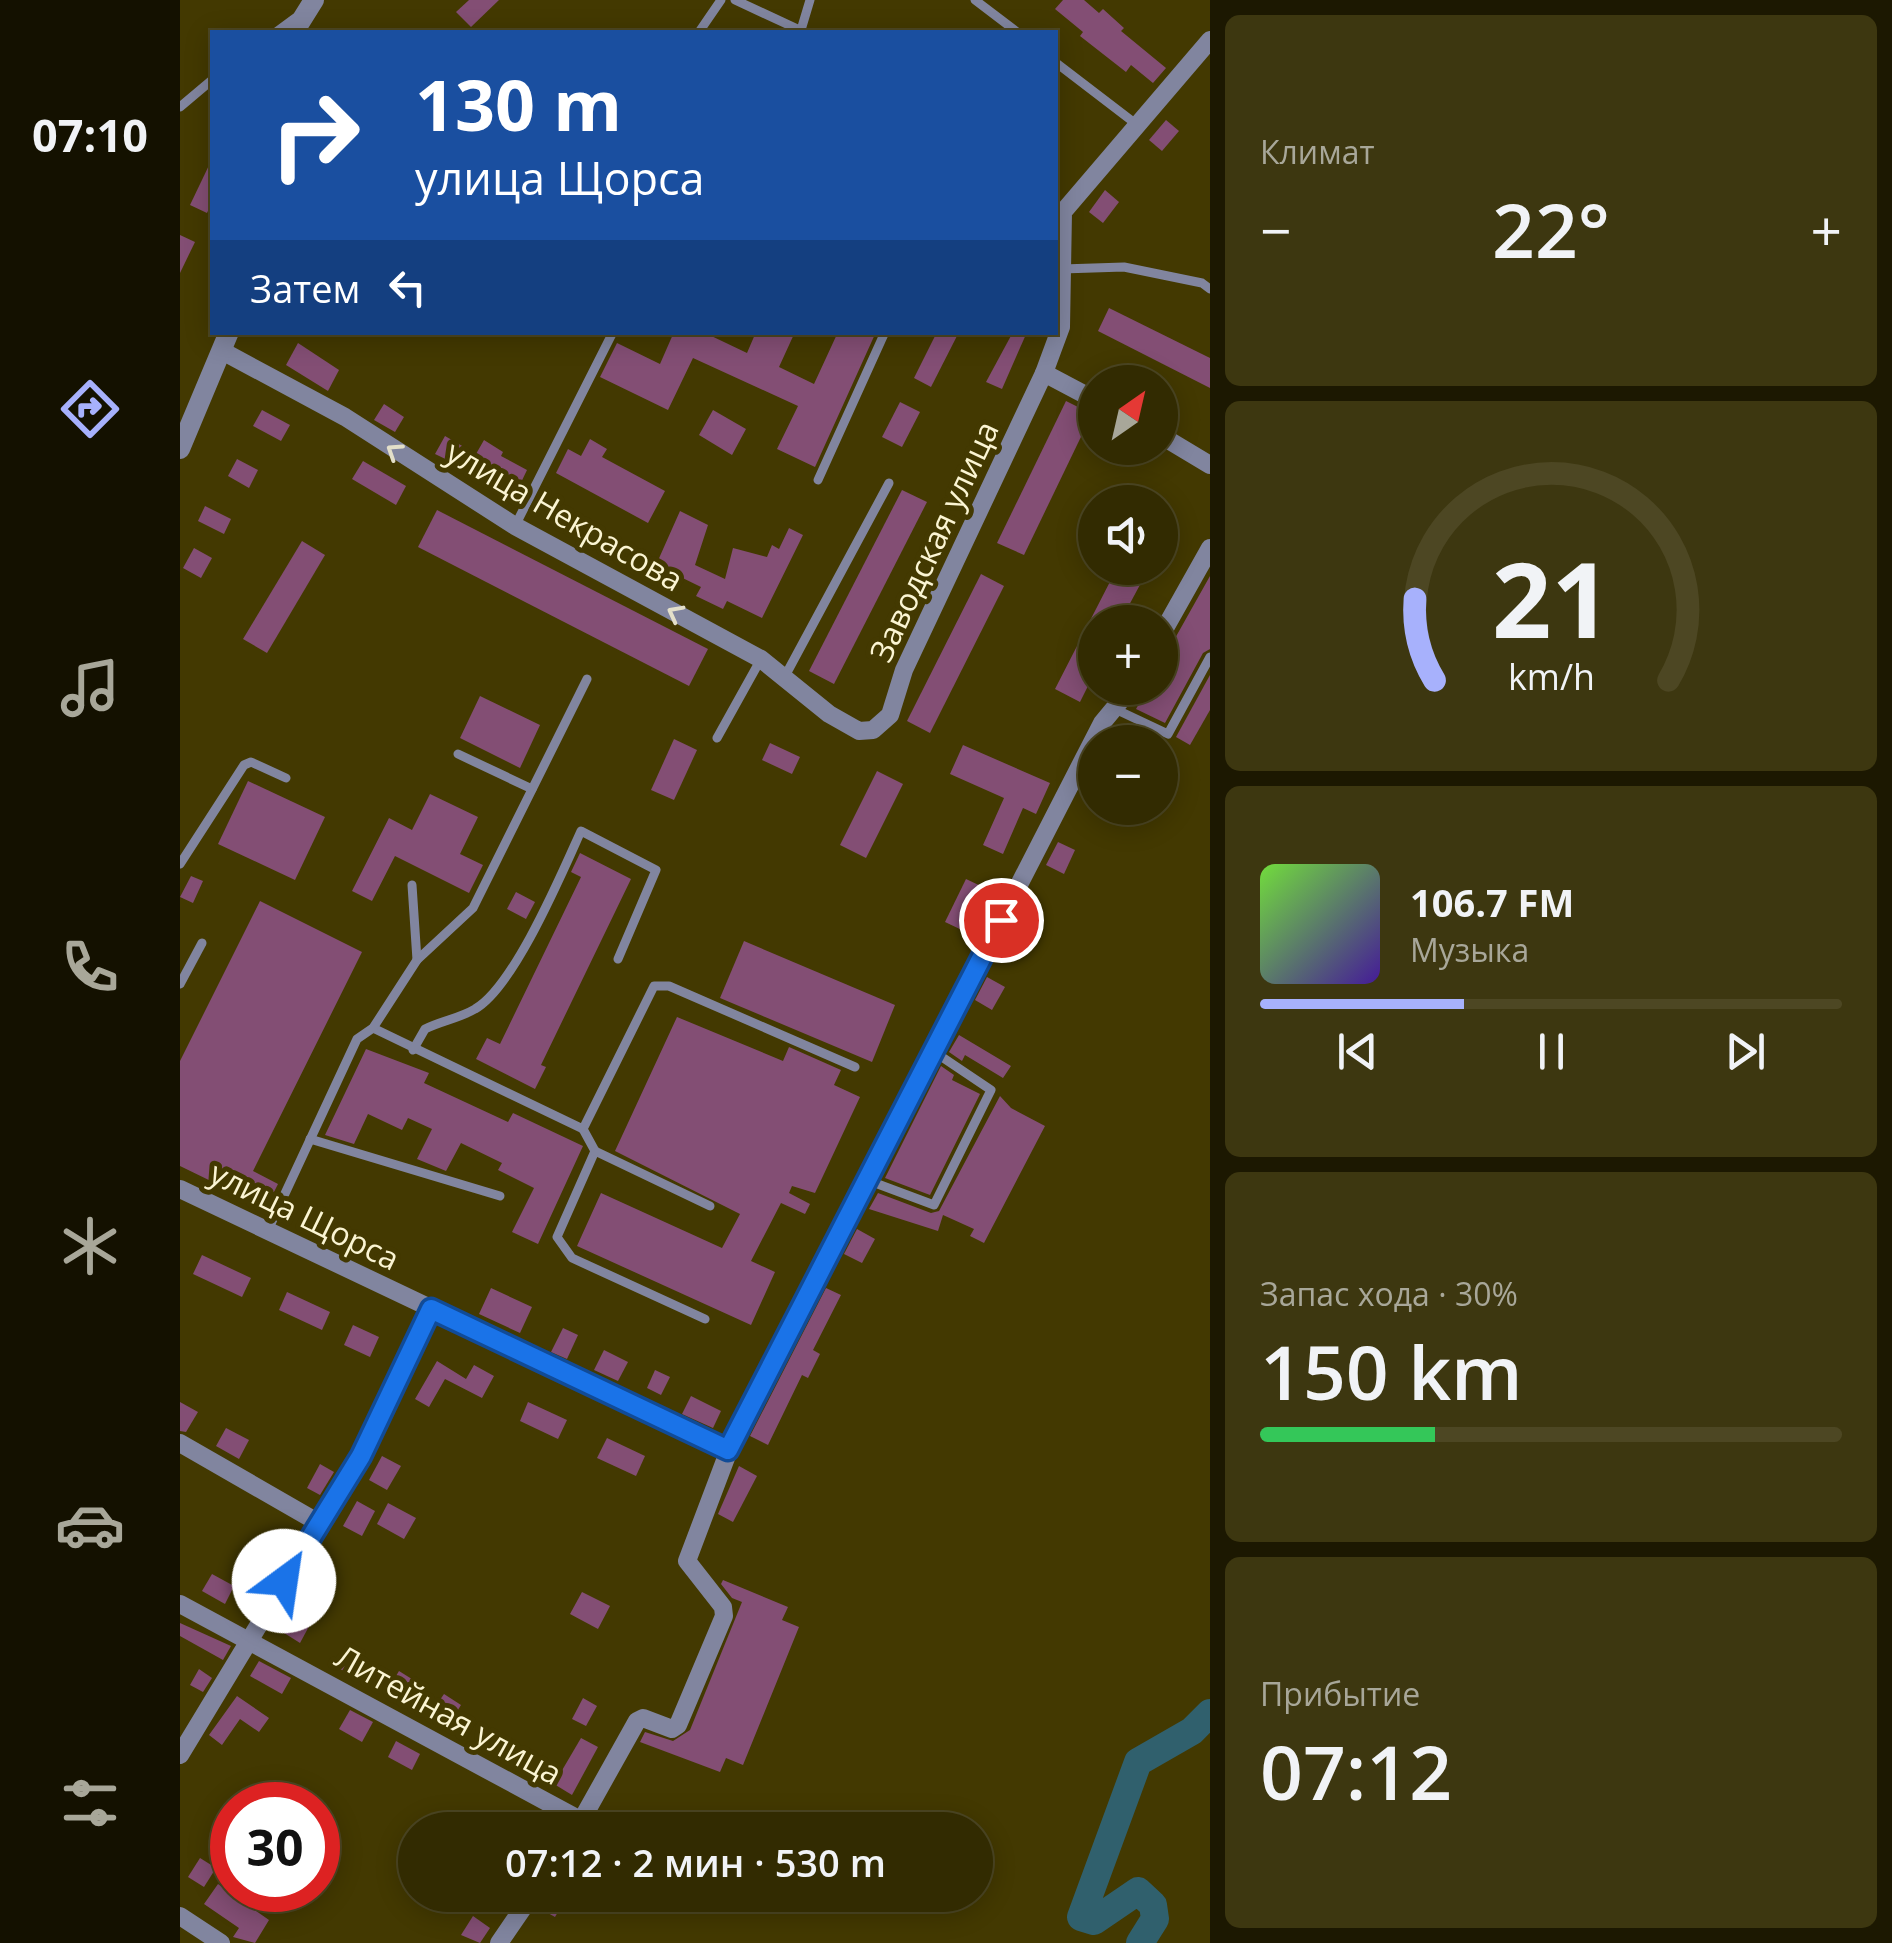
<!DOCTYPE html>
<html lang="ru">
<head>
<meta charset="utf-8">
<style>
	body { margin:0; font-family:"Open Sans",sans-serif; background:#3d3710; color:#f1f3f6; height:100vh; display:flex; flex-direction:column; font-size:38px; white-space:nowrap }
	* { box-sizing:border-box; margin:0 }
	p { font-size:32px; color:#a8a799 }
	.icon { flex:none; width:55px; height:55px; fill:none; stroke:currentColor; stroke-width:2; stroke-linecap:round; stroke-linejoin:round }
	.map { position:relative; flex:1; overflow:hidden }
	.panel { display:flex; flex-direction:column; gap:15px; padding:15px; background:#1c1801; width:682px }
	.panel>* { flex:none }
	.hud { position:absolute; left:30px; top:30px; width:848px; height:305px; border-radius:0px; box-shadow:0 5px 25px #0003,0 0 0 2px #4d4723; background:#1a4fa0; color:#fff; overflow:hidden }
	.needle { width:65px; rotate:34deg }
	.tools { position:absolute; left:898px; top:365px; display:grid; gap:20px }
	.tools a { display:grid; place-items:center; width:100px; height:100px; border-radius:50%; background:#322b01; box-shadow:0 5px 25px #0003,0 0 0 2px #4d4723; font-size:50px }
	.speed { position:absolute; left:30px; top:1782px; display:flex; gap:20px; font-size:50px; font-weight:700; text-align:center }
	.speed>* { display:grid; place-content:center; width:130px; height:130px; border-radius:50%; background:#322b01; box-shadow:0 5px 25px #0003,0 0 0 2px #4d4723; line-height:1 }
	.speed .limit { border:15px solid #d22; background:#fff; color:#111 }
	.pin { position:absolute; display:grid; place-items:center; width:85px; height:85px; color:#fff; margin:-42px; border:5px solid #fff; border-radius:50%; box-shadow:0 2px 10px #0007 }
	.me { position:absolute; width:110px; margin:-55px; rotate:31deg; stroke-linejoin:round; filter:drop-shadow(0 0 8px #0008) }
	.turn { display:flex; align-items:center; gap:35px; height:210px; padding:0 40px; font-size:45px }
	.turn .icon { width:130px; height:130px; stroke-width:2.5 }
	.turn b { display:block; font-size:70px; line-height:85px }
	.then { display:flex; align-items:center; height:95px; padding:0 40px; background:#0003; gap:20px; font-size:38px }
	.big { font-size:75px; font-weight:600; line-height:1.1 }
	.panel .widget { flex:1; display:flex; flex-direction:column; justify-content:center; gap:15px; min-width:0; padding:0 35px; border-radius:15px; background:#3d3710 }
	.panel .dial { align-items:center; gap:0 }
	.dial svg { height:260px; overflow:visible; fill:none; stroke:#4d4723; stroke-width:7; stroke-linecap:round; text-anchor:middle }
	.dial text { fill:#f1f3f6; stroke:none }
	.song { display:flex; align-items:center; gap:30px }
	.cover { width:120px; height:120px; border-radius:15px; background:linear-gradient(135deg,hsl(100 70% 55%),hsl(260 70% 35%)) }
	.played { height:10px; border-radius:5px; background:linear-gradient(90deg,#a7b1fc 35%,#4d4723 35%) }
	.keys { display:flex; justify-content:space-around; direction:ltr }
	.heat { display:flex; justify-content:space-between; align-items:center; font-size:55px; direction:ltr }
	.charge { height:15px; border-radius:8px; background:linear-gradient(90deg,#34c759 30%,#4d4723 0) }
	.trip { position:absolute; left:218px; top:1812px; width:595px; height:100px; border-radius:50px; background:#322b01; box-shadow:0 5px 25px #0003,0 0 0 2px #4d4723; font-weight:600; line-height:100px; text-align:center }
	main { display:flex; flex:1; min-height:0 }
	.dock { display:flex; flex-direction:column; width:180px; justify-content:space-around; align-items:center; background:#141100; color:#a8a799 }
	.dock .icon { width:70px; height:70px }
	.dock .active { color:#a7b1fc }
	.dock b { font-size:45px; color:#f1f3f6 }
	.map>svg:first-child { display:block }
</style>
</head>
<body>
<main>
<nav class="dock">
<b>07:10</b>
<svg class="icon active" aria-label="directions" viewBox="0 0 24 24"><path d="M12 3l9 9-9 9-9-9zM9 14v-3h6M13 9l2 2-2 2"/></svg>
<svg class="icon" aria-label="music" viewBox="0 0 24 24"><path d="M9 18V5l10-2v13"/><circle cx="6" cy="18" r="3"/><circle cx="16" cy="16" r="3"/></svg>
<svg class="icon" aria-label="phone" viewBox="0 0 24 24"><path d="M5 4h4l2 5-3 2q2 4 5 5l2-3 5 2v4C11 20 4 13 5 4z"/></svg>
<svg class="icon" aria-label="climate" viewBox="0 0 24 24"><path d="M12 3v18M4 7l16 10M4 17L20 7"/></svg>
<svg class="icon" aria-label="car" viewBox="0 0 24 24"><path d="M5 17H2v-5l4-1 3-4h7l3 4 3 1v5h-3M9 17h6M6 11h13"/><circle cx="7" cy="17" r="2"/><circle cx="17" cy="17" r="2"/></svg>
<svg class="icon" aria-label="filters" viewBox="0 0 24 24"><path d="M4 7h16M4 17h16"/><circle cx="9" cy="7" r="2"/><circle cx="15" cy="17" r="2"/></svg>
</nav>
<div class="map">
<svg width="1030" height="1943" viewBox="0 0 1030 1943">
	<rect width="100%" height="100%" fill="#433901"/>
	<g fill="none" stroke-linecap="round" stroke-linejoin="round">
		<!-- river -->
		<path stroke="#30606d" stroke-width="28" d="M960 1943 975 1919 973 1905 958 1891 914 1921 901 1917 958 1762 1012 1731 1030 1713"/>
	</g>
	<!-- building -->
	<g fill="#834e74">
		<path d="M289 0H319L291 27 276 12Z"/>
		<path d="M883 0H904L919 13 923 9 944 28 941 31 986 68 973 83 951 65 946 72 900 36 903 32 875 9Z"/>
		<path d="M986 120 999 131 982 151 969 140Z"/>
		<path d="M32 159V202L27 213 10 205Z"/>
		<path d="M925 190 939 202 923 223 909 212Z"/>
		<path d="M0 235 15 242 0 273Z"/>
		<path d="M929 308 1030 358V388L918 331Z"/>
		<path d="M494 332H523L567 353 576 332H615L599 367 634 384 658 332H696L635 467 597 449 618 406 513 358 488 410 420 377 437 343 480 364Z"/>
		<path d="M757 332H779L751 387 734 378Z"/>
		<path d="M833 332H847L822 389 806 382Z"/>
		<path d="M118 343 159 370 148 391 106 365Z"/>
		<path d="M886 401 912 414 844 555 817 543Z"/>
		<path d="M720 402 740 412 722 447 702 437Z"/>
		<path d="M204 404 224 417 215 432 194 420Z"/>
		<path d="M82 410 110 425 101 441 73 426Z"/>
		<path d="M533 410 566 429 552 455 519 435Z"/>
		<path d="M265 436 296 454 304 440 323 452 321 456 347 470 336 493 255 454Z"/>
		<path d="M410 439 427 449 422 457 485 491 468 523 376 473 388 449 401 456Z"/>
		<path d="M57 459 78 470 69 488 48 476Z"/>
		<path d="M183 461 226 486 216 505 172 479Z"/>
		<path d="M722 490 747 502 654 684 629 671Z"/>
		<path d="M25 506 51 519 44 534 18 521Z"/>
		<path d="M257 510 528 649 509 686 238 547Z"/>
		<path d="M500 511 528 525 515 565 545 579 553 548 587 557 592 545 599 549 609 528 623 535 582 618 547 601 543 609 516 596 521 587 476 565Z"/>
		<path d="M122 541 145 555 87 653 63 639Z"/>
		<path d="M14 548 32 558 21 578 3 568Z"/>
		<path d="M937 568H969L940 622H915V672L900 702 875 689Z"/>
		<path d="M801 574 824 586 750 733 727 721Z"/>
		<path d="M1030 576V649L1023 653 985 723 956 709 968 688H980V665Z"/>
		<path d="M1030 675V710L1010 745 996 737Z"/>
		<path d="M300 696 360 725 340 768 280 738Z"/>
		<path d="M494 739 517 750 494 800 471 790Z"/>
		<path d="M590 743 620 757 612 774 582 760Z"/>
		<path d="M783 745 870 783 856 814 843 808 823 854 803 845 824 798 770 774Z"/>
		<path d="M697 771 723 784 686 858 660 845Z"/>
		<path d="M68 781 145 817 115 880 38 844Z"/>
		<path d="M250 794 298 817 280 854 303 865 289 893 215 856 192 901 172 891 209 818 232 830Z"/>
		<path d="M878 842 895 850 884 874 866 865Z"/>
		<path d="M400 853 451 879 361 1065 366 1067 355 1089 296 1059 307 1038 320 1044 401 877 391 872Z"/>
		<path d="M11 876 23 881 13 903 0 897Z"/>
		<path d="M786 879 805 888 784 931 765 922Z"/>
		<path d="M336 892 355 902 346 919 327 909Z"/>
		<path d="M80 901 182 952 73 1171 98 1184 86 1208 0 1166V1061Z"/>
		<path d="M839 913 859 924 849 943 829 932Z"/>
		<path d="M564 941 715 1005 692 1062 540 998Z"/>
		<path d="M807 977 825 987 812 1010 795 1000Z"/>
		<path d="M497 1017 603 1061 609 1047 661 1070 654 1085 680 1097 635 1193 612 1186 609 1193 630 1204 625 1214 601 1203 571 1261 595 1272 571 1325 397 1246 421 1193 542 1248 560 1214 435 1151Z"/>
		<path d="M779 1035 831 1066 823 1078 785 1055 782 1061 769 1052Z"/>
		<path d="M186 1049 249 1073 244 1083 328 1122 333 1113 403 1146 358 1244 332 1232 354 1188 318 1170 322 1163 281 1143 266 1171 237 1159 252 1129 228 1118 222 1130 188 1114 174 1144 145 1135Z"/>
		<path d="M761 1066 774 1075 772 1080 800 1094 750 1195 705 1178Z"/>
		<path d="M820 1096 831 1108 865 1126 804 1243 790 1236 794 1229 763 1215 758 1231 689 1209 698 1193 751 1213 759 1211Z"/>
		<path d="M677 1229 695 1239 682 1263 664 1254Z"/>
		<path d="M22 1255 71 1278 62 1297 13 1274Z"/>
		<path d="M311 1288 352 1307 340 1333 299 1314Z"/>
		<path d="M646 1288 661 1295 633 1350 640 1354 628 1378 622 1375 588 1445 570 1436Z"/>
		<path d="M107 1292 150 1312 142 1330 99 1310Z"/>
		<path d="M173 1325 199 1337 190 1357 164 1345Z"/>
		<path d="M383 1328 398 1335 387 1359 371 1352Z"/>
		<path d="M424 1350 448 1362 438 1381 414 1370Z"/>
		<path d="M257 1361 286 1379 294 1365 314 1376 302 1398 265 1379 249 1407 235 1399Z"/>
		<path d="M475 1370 490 1377 481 1395 467 1388Z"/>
		<path d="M511 1396 541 1411 533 1428 502 1414Z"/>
		<path d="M0 1402 18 1412 6 1432 0 1431Z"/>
		<path d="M348 1402 387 1420 378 1439 340 1421Z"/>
		<path d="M46 1428 69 1440 59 1459 36 1446Z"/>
		<path d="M427 1438 465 1456 456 1476 417 1458Z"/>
		<path d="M202 1456 221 1466 207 1490 189 1480Z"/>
		<path d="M140 1464 154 1472 140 1495 127 1488Z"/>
		<path d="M559 1466 577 1476 553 1522 538 1514Z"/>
		<path d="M177 1501 195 1511 182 1536 163 1526Z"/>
		<path d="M208 1503 236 1518 224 1539 197 1524Z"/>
		<path d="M32 1574 54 1586 45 1604 22 1591Z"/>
		<path d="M543 1580 608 1607 602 1620 619 1627 563 1765 546 1758 540 1772 460 1742 465 1732 493 1741 510 1730 562 1602 552 1598 541 1584Z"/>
		<path d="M402 1592 430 1606 418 1629 390 1614Z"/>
		<path d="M114 1607 133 1619 120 1643 101 1631Z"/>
		<path d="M0 1623 51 1646 43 1660 0 1636Z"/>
		<path d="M167 1651 188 1662 179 1678 158 1668Z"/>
		<path d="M79 1661 111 1678 102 1694 70 1676Z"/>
		<path d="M19 1669 32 1678 23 1692 10 1685Z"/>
		<path d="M219 1671 235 1681 223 1701 207 1691Z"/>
		<path d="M264 1694 281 1705 269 1724 251 1713Z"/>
		<path d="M57 1696 89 1718 79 1732 60 1719 42 1745 29 1735Z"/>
		<path d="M403 1698 417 1706 406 1726 392 1719Z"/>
		<path d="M170 1710 193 1722 182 1742 159 1729Z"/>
		<path d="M401 1738 418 1747 392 1795 374 1784Z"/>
		<path d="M216 1741 240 1754 232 1770 208 1757Z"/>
		<path d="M20 1858 36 1868 24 1887 8 1877Z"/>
		<path d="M38 1884 89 1920 75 1943 53 1937 59 1928 24 1904Z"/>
		<path d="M366 1895H388L375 1917 359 1908Z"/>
		<path d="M293 1916 310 1928 300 1943 281 1935Z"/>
	</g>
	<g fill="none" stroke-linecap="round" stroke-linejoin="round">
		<!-- service -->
		<g stroke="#81859f" stroke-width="9">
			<path d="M555 0 624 32"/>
			<path d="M795 0 837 32"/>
			<path d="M621 30 630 0"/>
			<path d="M96 32 115 18"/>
			<path d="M519 32 541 0"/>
			<path d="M875 62 956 124"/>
			<path d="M0 107 32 80"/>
			<path d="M882 269 944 267 1022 283 1030 289"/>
			<path d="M638 480 705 332"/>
			<path d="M335 526 433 332"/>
			<path d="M604 678 709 483"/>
			<path d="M935 709 988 734 1030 657"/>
			<path d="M537 738 581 659"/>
			<path d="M278 754 352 789"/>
			<path d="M0 864 64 765 71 762 106 778"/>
			<path d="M232 885 237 960"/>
			<path d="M0 984 22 943"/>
			<path d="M193 1028 403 1129 474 986H489L675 1067"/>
			<path d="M233 1050 245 1029C261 1021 280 1018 295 1009 334 987 382 873 401 831L476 870 438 959"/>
			<path d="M403 1129 415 1151 377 1237 392 1258 525 1319"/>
			<path d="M130 1139 320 1196"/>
			<path d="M415 1151 530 1206"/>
			<path d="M687 1180 754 1205 811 1090 753 1051"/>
			<path d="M88 1230 177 1039 193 1028 237 960 293 908 407 679"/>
		</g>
		<!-- minor -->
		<g stroke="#81859f" stroke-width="18">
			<path d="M44 352 165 417 335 526 581 659 649 714 679 731 693 730 710 715 724 670 864 373"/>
			<path d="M915 400 864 373 881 327 883 212 1030 40"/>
			<path d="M980 435 1030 465"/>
			<path d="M980 637 1030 548"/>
			<path d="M0 1189 549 1450"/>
			<path d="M0 1443 139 1523"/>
			<path d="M0 1604 402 1821"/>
			<path d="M0 1755 181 1456 251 1309"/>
			<path d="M396 1830 457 1721 463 1718 492 1729 498 1725 544 1616 543 1607 507 1561 549 1450 922 723 951 688"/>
			<path d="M0 1916 41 1943"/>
			<path d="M319 1943 352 1895"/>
		</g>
		<!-- tertiary -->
		<g stroke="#81859f" stroke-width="20">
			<path d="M114 32 134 0"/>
			<path d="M0 449 49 332"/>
		</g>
	</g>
	<!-- one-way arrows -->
	<defs><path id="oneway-chevron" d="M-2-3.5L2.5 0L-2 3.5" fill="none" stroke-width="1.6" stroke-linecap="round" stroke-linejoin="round" transform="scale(2.5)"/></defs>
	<g stroke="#e3dfc9">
		<use href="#oneway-chevron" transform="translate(214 451) rotate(-147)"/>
		<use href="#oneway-chevron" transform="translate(495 613) rotate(-152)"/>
	</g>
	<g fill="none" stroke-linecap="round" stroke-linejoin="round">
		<defs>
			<path id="route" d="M104 1581 181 1456 251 1309 548 1450 821 920"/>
		</defs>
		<!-- route casing -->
		<use href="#route" stroke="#114b97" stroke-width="25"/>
		<!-- route -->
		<use href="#route" stroke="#1a73e8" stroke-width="18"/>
	</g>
	<g text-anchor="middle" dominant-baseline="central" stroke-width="10" stroke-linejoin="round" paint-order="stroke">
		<!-- street labels -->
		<g font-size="32" fill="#fbf5d3" stroke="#433901">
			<text transform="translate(385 515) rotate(30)">улица Некрасова</text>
			<text transform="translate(753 541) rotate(-65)">Заводская улица</text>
			<text transform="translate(125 1215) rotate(26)">улица Щорса</text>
			<text transform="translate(269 1714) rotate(29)">Литейная улица</text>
		</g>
	</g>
</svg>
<div class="tools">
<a><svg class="needle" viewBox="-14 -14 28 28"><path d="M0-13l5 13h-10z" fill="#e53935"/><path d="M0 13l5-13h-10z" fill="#a8a799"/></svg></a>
<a><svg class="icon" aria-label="sound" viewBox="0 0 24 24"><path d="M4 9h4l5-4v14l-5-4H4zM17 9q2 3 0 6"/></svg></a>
<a>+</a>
<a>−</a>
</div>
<div class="speed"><div class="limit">30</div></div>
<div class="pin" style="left:821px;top:920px;background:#d93025"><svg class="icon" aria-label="arrive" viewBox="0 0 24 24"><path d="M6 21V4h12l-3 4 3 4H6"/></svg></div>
<svg class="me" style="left:104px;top:1581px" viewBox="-20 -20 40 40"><circle r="19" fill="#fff"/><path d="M0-13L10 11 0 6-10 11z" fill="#1a73e8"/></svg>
<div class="trip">07:12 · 2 мин · 530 m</div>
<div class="hud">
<div class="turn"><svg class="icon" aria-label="right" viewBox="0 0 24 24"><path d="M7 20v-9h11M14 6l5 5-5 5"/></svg><div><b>130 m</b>улица Щорса</div></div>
<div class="then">Затем<svg class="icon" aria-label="left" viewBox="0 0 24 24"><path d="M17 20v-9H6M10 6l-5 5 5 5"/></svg></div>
</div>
</div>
<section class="panel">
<div class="widget"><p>Климат</p>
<div class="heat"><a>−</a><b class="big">22°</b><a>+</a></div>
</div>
<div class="widget dial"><svg viewBox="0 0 100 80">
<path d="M14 69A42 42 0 1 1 86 69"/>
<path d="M14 69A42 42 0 0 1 8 44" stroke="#a7b1fc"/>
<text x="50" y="56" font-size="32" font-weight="700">21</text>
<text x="50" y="72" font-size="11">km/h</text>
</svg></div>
<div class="widget">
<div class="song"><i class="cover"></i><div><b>106.7 FM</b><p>Музыка</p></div></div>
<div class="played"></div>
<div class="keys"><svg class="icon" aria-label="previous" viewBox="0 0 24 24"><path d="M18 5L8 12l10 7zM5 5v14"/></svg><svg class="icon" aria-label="pause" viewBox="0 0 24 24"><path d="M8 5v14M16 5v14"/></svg><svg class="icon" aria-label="next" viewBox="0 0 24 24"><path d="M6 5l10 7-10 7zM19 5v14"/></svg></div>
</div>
<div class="widget"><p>Запас хода · 30%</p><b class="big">150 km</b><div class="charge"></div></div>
<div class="widget"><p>Прибытие</p><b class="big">07:12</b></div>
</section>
</main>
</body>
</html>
